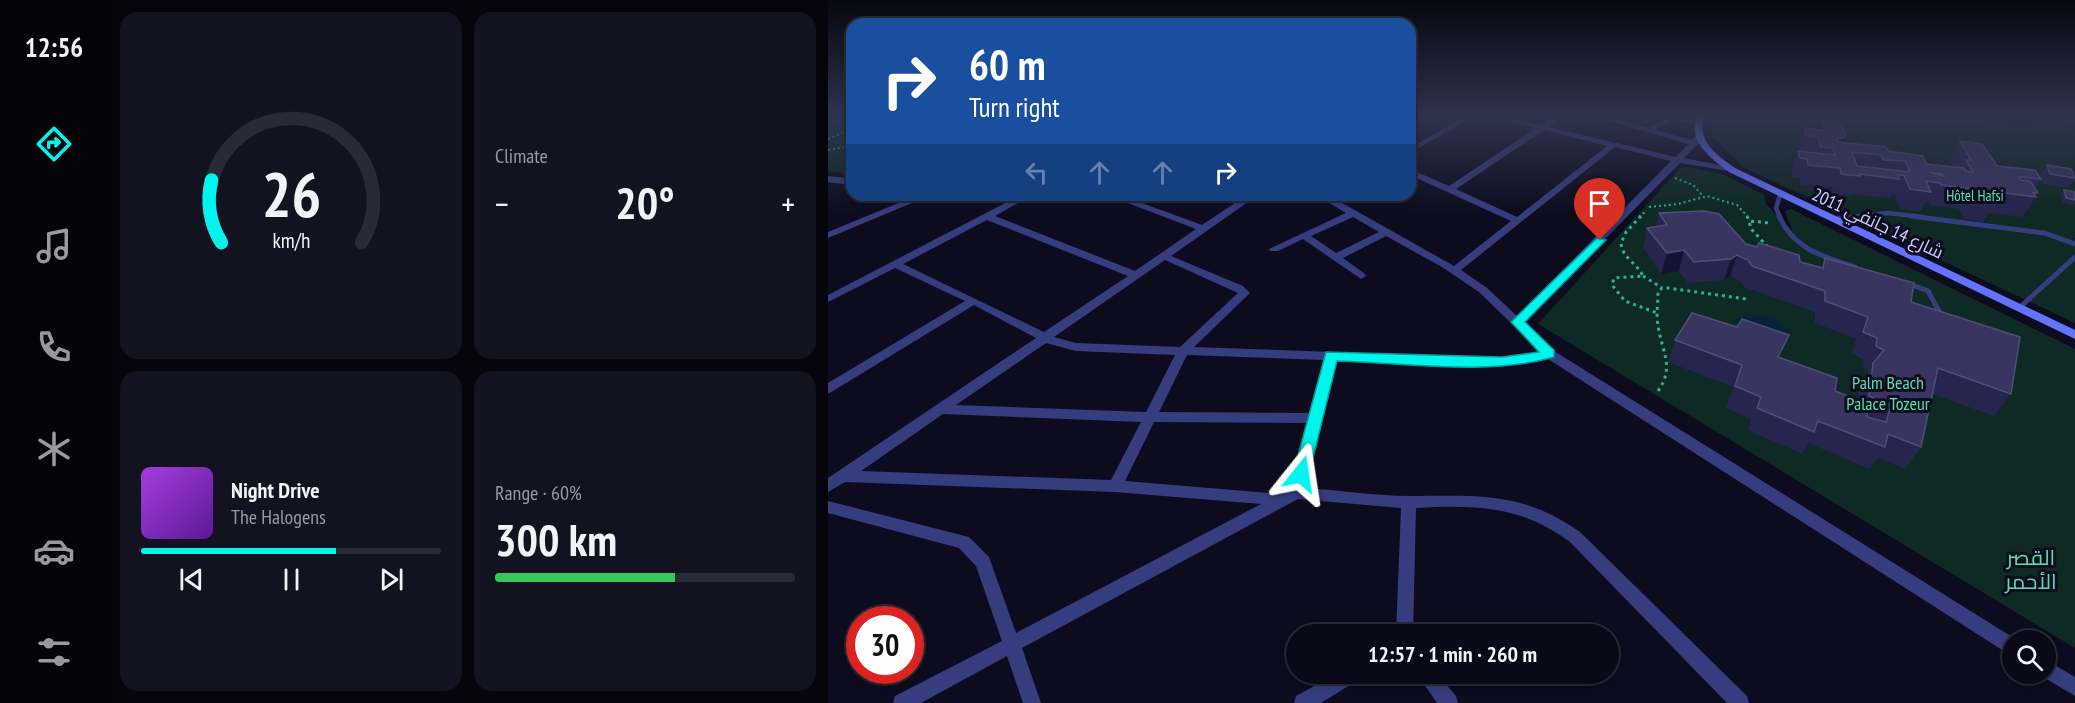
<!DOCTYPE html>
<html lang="en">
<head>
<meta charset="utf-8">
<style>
	body { margin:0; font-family:"PT Sans Narrow",Cairo,sans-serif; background:#131220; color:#f1f3f6; height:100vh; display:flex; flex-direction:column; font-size:22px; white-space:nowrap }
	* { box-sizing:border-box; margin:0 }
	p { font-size:20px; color:#999aa1 }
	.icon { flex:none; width:33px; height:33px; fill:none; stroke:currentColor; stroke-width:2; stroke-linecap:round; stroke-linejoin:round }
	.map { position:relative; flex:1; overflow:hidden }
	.panel { display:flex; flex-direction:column; gap:12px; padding:12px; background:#06050d; width:720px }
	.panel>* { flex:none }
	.hud { position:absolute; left:18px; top:18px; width:570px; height:183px; border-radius:18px; box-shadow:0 3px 9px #0003,0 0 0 2px #2a2a36; background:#1a4fa0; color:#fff; overflow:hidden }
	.tools { position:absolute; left:1174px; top:630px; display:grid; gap:12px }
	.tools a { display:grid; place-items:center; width:54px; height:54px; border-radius:50%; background:#0a0917; box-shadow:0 3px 9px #0003,0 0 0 2px #2a2a36; font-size:30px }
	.speed { position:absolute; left:18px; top:606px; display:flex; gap:12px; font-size:30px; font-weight:700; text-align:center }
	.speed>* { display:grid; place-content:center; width:78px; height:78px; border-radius:50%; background:#0a0917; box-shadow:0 3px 9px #0003,0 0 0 2px #2a2a36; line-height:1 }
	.speed .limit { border:9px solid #d22; background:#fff; color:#111 }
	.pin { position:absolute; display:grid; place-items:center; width:51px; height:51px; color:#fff; margin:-62px -26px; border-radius:50% 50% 50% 0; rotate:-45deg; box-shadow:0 0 6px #0007 }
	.pin .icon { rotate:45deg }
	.me { position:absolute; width:66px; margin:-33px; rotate:15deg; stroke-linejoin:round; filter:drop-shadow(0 0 4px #0008) }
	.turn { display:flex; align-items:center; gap:21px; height:126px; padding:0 24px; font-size:27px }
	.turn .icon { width:78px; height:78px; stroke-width:2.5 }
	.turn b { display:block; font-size:42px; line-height:51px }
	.lanes { display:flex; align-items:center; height:57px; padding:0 24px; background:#0003; justify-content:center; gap:30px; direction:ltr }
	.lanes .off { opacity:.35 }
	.big { font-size:45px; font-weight:800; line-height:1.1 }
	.panel .tile { flex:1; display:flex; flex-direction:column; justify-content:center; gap:9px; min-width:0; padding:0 21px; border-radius:18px; background:#131220 }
	.panel .dial { align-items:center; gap:0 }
	.dial svg { height:156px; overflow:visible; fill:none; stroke:#2a2a36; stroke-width:7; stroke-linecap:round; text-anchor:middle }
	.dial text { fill:#f1f3f6; stroke:none }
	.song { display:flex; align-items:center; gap:18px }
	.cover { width:72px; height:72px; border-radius:9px; background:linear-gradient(135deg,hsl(280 70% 55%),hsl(270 70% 35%)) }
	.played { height:6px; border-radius:3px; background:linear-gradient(90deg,#00f5ec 65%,#2a2a36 65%) }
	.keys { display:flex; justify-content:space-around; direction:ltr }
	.heat { display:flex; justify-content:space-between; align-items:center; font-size:33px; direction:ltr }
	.charge { height:9px; border-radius:4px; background:linear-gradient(90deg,#34c759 60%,#2a2a36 0) }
	.panel .tiles { flex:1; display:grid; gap:12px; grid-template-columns:repeat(2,1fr) }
	.trip { position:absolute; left:458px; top:624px; width:333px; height:60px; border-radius:30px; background:#0a0917; box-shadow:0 3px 9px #0003,0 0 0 2px #2a2a36; font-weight:800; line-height:60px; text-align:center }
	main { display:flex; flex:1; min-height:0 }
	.tab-bar { display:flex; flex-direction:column; width:108px; justify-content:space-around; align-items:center; background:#040409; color:#999aa1 }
	.tab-bar .icon { width:42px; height:42px }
	.tab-bar .selected { color:#00f5ec }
	.tab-bar b { font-size:27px; color:#f1f3f6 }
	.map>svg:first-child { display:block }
</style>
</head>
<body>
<main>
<nav class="tab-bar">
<b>12:56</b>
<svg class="icon selected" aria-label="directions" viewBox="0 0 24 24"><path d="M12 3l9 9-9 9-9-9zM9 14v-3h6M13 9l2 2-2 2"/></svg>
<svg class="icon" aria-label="music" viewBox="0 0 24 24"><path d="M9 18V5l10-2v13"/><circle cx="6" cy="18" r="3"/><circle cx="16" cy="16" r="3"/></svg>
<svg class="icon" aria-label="phone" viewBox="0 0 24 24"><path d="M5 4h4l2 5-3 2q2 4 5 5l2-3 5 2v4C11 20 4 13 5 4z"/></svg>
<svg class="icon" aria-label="climate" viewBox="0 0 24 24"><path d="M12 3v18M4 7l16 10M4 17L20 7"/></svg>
<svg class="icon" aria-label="car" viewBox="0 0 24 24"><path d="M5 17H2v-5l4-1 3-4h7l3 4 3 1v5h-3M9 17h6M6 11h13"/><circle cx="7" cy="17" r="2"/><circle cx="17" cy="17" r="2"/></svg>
<svg class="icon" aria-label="filters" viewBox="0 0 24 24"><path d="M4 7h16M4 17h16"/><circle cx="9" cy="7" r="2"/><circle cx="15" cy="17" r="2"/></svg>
</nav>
<section class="panel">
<div class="tiles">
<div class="tile dial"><svg viewBox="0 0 100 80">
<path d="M14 69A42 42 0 1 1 86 69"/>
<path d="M14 69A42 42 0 0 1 9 37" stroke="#00f5ec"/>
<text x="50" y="56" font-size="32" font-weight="700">26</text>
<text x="50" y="72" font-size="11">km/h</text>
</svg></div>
<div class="tile"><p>Climate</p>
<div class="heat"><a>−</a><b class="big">20°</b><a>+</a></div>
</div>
<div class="tile">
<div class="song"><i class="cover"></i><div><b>Night Drive</b><p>The Halogens</p></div></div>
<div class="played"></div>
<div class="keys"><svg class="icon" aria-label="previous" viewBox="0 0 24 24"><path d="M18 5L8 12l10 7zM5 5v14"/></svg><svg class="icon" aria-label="pause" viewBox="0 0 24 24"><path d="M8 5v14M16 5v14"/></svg><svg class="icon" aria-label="next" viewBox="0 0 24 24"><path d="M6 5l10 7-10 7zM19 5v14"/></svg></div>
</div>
<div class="tile"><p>Range · 60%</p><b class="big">300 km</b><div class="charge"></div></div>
</div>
</section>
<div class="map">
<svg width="1247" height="703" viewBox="0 0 1247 703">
	<rect width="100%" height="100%" fill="#0d0c1f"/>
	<!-- green -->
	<g fill="#0f2925">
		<path d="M0 115H24V174L0 171Z"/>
		<path d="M890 115H1118L1190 126 1247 119V237L1242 243 1247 239V323L915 167 884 136 883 124Z"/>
		<path d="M854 166 894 174 936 195 938 204 965 232 957 211 963 209 1247 349V648L710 324Z"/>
	</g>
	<!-- water -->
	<path fill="#08223c" d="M919 315 945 317 954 327 962 330 952 346 913 327 904 320Z"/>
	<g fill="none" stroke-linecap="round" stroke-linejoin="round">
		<!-- path-far1 -->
		<g stroke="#2bb298" stroke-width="2" stroke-dasharray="2 3" stroke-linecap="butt">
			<path d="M0 139 24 129"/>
			<path d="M0 150 24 146"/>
			<path d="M847 178 865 185 875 196"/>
			<path d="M821 207 850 204 879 196 909 205 920 217"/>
			<path d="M811 217 817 212"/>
		</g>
		<!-- path -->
		<g stroke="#2bb298" stroke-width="3" stroke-dasharray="3 4" stroke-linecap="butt">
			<path d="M813 216 798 232 793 243C794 258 809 263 815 276L786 278 784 285 797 301 829 313"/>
			<path d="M919 216 921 221"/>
			<path d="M940 247 923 229 921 221 944 223"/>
			<path d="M815 276 834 288"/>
			<path d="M830 391C847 367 834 352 830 326 828 315 830 303 830 292L834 288H840L918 299"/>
		</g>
		<!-- lane-far1 -->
		<g stroke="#363d7f" stroke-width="4.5">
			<path d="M952 195 948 208 952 217"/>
			<path d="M1021 217 1060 213 1095 217"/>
		</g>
		<!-- lane -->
		<g stroke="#363d7f" stroke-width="5">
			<path d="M951 216C965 249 996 257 1027 267"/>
			<path d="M1083 216 1216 233 1247 244"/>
			<path d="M1007 219 1034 216"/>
			<path d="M1079 283 1100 291 1112 313"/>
			<path d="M1191 308 1247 257"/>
		</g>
		<!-- street -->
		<g fill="#363d7f" fill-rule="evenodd">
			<path d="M639 115H648L582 153V148Z"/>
			<path d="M658 115H670L713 125 728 115H737L721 127 848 157 860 144 762 115H773L821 128 842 115 872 120V124H869L843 120 828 130 864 140 867 137H873V141L856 158 907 168V172L852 163 695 322 726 351 1189 640H1185V657L720 359 702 363 674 366 508 360 477 488C511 490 547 496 582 496 650 496 694 491 752 532L919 696 921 703H899L742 542C692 505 648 505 588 508L585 634H568L573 508 470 499 194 648 213 703H195L179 656 93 703H65L67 696 174 641 148 566 131 548 0 513V501L141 537 161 557 188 633 433 504 287 492 17 482 0 492V478L208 338 146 305 0 394V383L137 301 67 268 0 302V295L179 202 144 198 139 195 188 197 192 195H204L167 216 307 271 368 229 279 195H292L374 225 419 195H430L343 256 415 286 422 293 366 347 674 358 713 352 651 292 614 267 558 236 515 258 537 274 538 276 533 279 475 239 450 251H442L441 249 518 213 488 195H500L626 266 683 221 582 175V169L621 186 708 128ZM716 130 779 146 689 217 628 189ZM787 147 843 161 689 316 659 288 633 270ZM525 217 551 232 508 253 483 236ZM159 220 300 276 216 332 75 264ZM337 260 410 293 352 347 248 343 226 337ZM218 343 248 351 347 355 318 412 128 405ZM359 355 496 360 482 413 331 412ZM115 414 313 422 283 480 33 471ZM326 422 479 423 462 489 453 494 297 481Z"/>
			<path d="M0 176 24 179V185L0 182Z"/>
			<path d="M90 195H103L0 238V232Z"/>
			<path d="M1218 660 1247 677V696L1212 675 1211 674H1218Z"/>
			<path d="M508 674H533L530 680 493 703H466L468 696Z"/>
			<path d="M589 674H609L628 696 630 703H609Z"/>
		</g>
		<!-- secondary -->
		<path fill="#6173ff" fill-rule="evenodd" d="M868 115H876C868 141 888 154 907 168L1247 330V339L901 172C881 157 860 142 868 115Z"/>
	</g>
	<!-- wall -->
	<g fill="#26254e" fill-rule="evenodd">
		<path d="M995 121 1018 137 1016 143 1060 151 1098 164 1125 167 1122 160 1132 141 1169 166 1213 179 1207 189 1210 193 1195 217 1161 213 1155 222 1136 219 1131 209 1102 205 1101 202H1098L1092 212 1072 209 1067 195H1063L1062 198 1024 194 1023 196 1005 194 1004 187 973 185 971 178 964 177 963 170 970 151 969 147 976 128 992 130ZM1101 172 1114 174 1116 176Z"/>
		<path d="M1219 165 1247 178 1240 188 1216 184 1212 175Z"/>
		<path d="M1236 190 1247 195V202L1245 205 1235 203 1233 195Z"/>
		<path d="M831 213 918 244 972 262 993 268 997 258 1083 302 1183 394 1166 416 1104 394 1093 447 1077 469 1050 458 1042 469 980 443 974 454 920 430 923 419 898 408 905 387 840 362 847 340 951 357 1007 391 1030 399 1032 384 1040 371 1035 368 1036 360 1024 353 1028 339 987 323V312L916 287 912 281 902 276 896 280 860 283 851 271 833 274 815 248 819 228 827 227Z"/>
	</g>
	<!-- shaded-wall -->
	<g fill="#151333">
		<path d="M1018 137 1010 156 1009 139Z"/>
		<path d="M856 250 851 271 833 274 839 253Z"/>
		<path d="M909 255 902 276 896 280 903 259Z"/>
	</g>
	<!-- building -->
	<g fill="#383661" stroke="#4f4e7a" stroke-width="1.5" fill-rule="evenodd">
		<path d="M995 121 1014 123 1018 137 1009 139 1010 142 1058 147 1060 151 1095 156 1098 164 1136 168 1138 171 1145 172 1138 160H1143L1132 141 1154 144 1169 166 1207 170 1213 179 1191 177 1193 180 1202 181 1210 193H1205L1208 197 1161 191 1167 202 1148 199 1143 189 1113 185 1112 183 1098 181 1103 192 1082 189 1076 175H1070L1071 179 1031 174 1032 176 1013 174 1012 168 980 165 979 159 972 158 970 151 1007 155 1005 148 993 147 990 137 978 135 976 128 998 131ZM1024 152 1053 155 1055 160 1077 161 1082 172 1029 166ZM1101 172 1114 174 1116 176Z"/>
		<path d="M1219 165 1243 169 1247 178 1222 174Z"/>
		<path d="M1236 190 1246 192 1247 200 1238 198Z"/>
		<path d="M876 211 891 214 918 244 929 247 931 243 971 255 972 262 995 268 997 258 1086 283 1083 302 1192 337 1183 394 1110 368 1093 447 1060 434 1057 447 990 421 986 432 929 408 933 397 907 386 914 365 847 340 864 313 909 327 914 319 961 335 950 357 1009 378 1007 391 1039 403V417L1058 422 1063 406 1041 396 1045 363 1056 350 1048 346 1049 338 1035 332 1040 317 997 301V291L924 266 920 260 909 255 903 259 866 262 856 250 839 253 819 228 839 225 831 213Z"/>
	</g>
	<!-- sky -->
	<linearGradient id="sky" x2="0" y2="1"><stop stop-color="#070711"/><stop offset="0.54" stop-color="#2f344d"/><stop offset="1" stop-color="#2f344d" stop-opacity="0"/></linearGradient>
	<rect width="1247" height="213" fill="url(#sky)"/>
	<!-- route -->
	<path fill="#00f5ec" stroke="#009f99" stroke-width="1.5" d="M769 238 778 240 697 322 726 350V357C662 376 577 363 509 361L481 474 479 479H467L465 474 498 352 674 357 711 352 683 322Z"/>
	<g text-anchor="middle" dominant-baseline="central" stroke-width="6" stroke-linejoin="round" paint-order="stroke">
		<!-- far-park labels -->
		<g font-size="15" fill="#54e1aa" stroke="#0d0c1f">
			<text x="1147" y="195">Hôtel Hafsi</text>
		</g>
		<!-- street labels -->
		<g font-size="18" fill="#cacbff" stroke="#0d0c1f">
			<text transform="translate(1050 223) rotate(25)">شارع 14 جانفي 2011</text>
		</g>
		<!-- park labels -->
		<g font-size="18" fill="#54e1aa" stroke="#0d0c1f">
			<text x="1060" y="382">Palm Beach<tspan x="1060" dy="21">Palace Tozeur</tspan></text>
		</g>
		<!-- near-park labels -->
		<g font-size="21" fill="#54e1aa" stroke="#0d0c1f">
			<text x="1203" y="557">القصر<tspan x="1203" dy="24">الأحمر</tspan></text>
		</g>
	</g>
</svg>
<div class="tools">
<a><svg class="icon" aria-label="search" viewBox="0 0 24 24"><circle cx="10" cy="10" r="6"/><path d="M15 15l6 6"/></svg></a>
</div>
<div class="speed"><div class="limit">30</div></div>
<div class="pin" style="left:772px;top:240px;background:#d93025"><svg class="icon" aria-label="arrive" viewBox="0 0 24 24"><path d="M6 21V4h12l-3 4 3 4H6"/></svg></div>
<svg class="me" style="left:473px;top:474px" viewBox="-20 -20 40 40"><path d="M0-17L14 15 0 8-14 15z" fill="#00f5ec" stroke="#fff" stroke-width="4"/></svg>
<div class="trip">12:57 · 1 min · 260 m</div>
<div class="hud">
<div class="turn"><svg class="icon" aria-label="right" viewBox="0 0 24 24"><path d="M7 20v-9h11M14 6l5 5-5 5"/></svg><div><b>60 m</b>Turn right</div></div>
<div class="lanes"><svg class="icon off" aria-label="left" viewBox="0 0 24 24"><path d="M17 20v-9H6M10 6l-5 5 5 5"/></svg><svg class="icon off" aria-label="ahead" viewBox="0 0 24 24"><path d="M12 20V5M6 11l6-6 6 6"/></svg><svg class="icon off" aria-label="ahead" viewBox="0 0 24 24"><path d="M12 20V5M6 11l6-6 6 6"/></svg><svg class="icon" aria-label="right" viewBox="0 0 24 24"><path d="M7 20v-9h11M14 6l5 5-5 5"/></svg></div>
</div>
</div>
</main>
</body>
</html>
